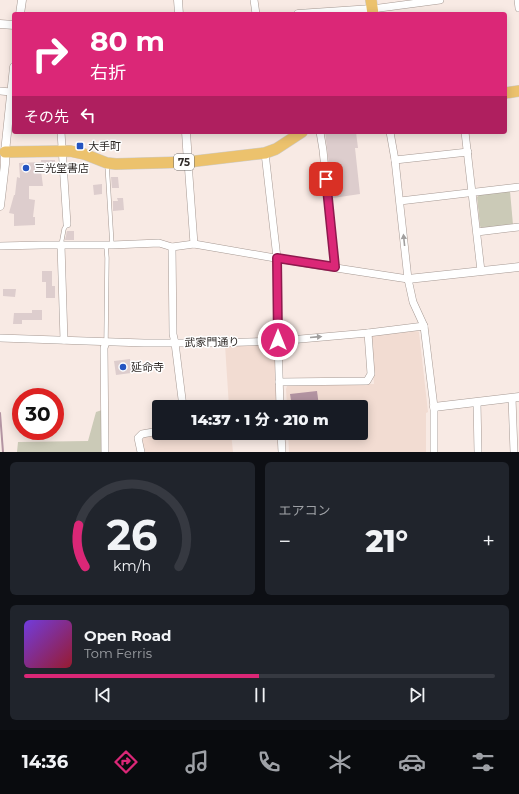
<!DOCTYPE html>
<html lang="ja">
<head>
<meta charset="utf-8">
<style>
	body { margin:0; font-family:Montserrat,"Noto Sans JP",sans-serif; background:#20242c; color:#f1f3f6; height:100vh; display:flex; flex-direction:column; font-size:15px; white-space:nowrap }
	* { box-sizing:border-box; margin:0 }
	p { font-size:13px; color:#9ea1a6 }
	.icon { flex:none; width:22px; height:22px; fill:none; stroke:currentColor; stroke-width:2; stroke-linecap:round; stroke-linejoin:round }
	.map { position:relative; height:452px; overflow:hidden }
	.side { display:flex; flex-direction:column; gap:10px; padding:10px; background:#0d0f14; flex:1 }
	.side>* { flex:none }
	.hud { position:absolute; left:12px; top:12px; width:495px; height:122px; border-radius:4px; box-shadow:0 2px 10px #0003; background:#db2777; color:#fff; overflow:hidden }
	.speed { position:absolute; left:12px; top:388px; display:flex; gap:8px; font-size:20px; font-weight:700; text-align:center }
	.speed>* { display:grid; place-content:center; width:52px; height:52px; border-radius:50%; background:#171b24; box-shadow:0 2px 10px #0003; line-height:1 }
	.speed .limit { border:6px solid #d22; background:#fff; color:#111 }
	.pin { position:absolute; display:grid; place-items:center; width:34px; height:34px; color:#fff; margin:-17px; border-radius:8px; box-shadow:0 2px 6px #0006 }
	.me { position:absolute; width:44px; margin:-22px; rotate:0deg; stroke-linejoin:round; filter:drop-shadow(0 0 3px #0008) }
	.turn { display:flex; align-items:center; gap:14px; height:84px; padding:0 12px; font-size:18px }
	.turn .icon { width:52px; height:52px; stroke-width:2.5 }
	.turn b { display:block; font-size:28px; line-height:34px }
	.then { display:flex; align-items:center; height:38px; padding:0 12px; background:#0003; gap:8px; font-size:15px }
	.big { font-size:30px; font-weight:800; line-height:1.1 }
	.side .card { flex:1; display:flex; flex-direction:column; justify-content:center; gap:6px; min-width:0; padding:0 14px; border-radius:6px; background:#20242c }
	.side .dial { align-items:center; gap:0 }
	.dial svg { height:104px; overflow:visible; fill:none; stroke:#363941; stroke-width:7; stroke-linecap:round; text-anchor:middle }
	.dial text { fill:#f1f3f6; stroke:none }
	.song { display:flex; align-items:center; gap:12px }
	.cover { width:48px; height:48px; border-radius:6px; background:linear-gradient(135deg,hsl(260 70% 55%),hsl(350 70% 35%)) }
	.played { height:4px; border-radius:2px; background:linear-gradient(90deg,#db2777 50%,#363941 50%) }
	.keys { display:flex; justify-content:space-around; direction:ltr }
	.heat { display:flex; justify-content:space-between; align-items:center; font-size:22px; direction:ltr }
	.side .tiles { flex:1; display:grid; gap:10px; grid-template-columns:1fr 1fr }
	.card:last-child { grid-column:span 2 }
	.trip { position:absolute; left:152px; top:400px; width:216px; height:40px; border-radius:4px; background:#171b24; box-shadow:0 2px 10px #0003; font-weight:800; line-height:40px; text-align:center }
	.dock { display:flex; height:64px; justify-content:space-around; align-items:center; background:#090b0e; color:#9ea1a6 }
	.dock .icon { width:28px; height:28px }
	.dock .selected { color:#db2777 }
	.dock b { font-size:18px; color:#f1f3f6 }
	.map>svg:first-child { display:block }
</style>
</head>
<body>
<div class="map">
<svg width="519" height="452" viewBox="0 0 519 452">
	<rect width="100%" height="100%" fill="#f8eae4"/>
	<!-- built -->
	<g fill="#f2dcd2">
		<path d="M417 331 419 332 428 412 426 413V452H289L288 433H361V407H287L286 389 287 386 374 384 371 337 374 335Z"/>
		<path d="M269 344 275 349V378L277 407H229L225 345Z"/>
		<path d="M162 433H231L233 452H144L142 441 145 436Z"/>
	</g>
	<!-- green -->
	<g fill="#cbcab7">
		<path d="M510 191 513 225 481 228 480 226 477 197 479 195Z"/>
		<path d="M102 410 103 452H17L18 442 88 441 96 412Z"/>
	</g>
	<!-- water -->
	<path fill="#b394a2" d="M317 391 319 406 292 407 290 394Z"/>
	<g fill="none" stroke-linecap="round" stroke-linejoin="round">
		<!-- stream -->
		<path stroke="#b394a2" stroke-width="2" d="M0 413 3 452"/>
	</g>
	<!-- building -->
	<g fill="#ddcdcd">
		<path d="M325 132H356L358 148H355L360 194 333 198Z"/>
		<path d="M41 160H55V171H41L43 186H29V199L35 200 33 217H35V225L14 226V214L9 213 14 195H15L17 177 20 178 19 163 41 162Z"/>
		<path d="M111 177H118L119 188H112Z"/>
		<path d="M102 184V194L94 195 93 185Z"/>
		<path d="M117 198H123L124 210 113 211V201H118Z"/>
		<path d="M67 231H74V240H65Z"/>
		<path d="M42 271H52V286H55V298H46V282H42Z"/>
		<path d="M3 289H16L15 297 3 296Z"/>
		<path d="M32 310H42V320H22V324H13L14 313H32Z"/>
		<path d="M130 359 131 373 116 375 114 361Z"/>
	</g>
	<g fill="none" stroke-linecap="round" stroke-linejoin="round">
		<defs>
			<g id="service">
				<path d="M107 164 112 245"/>
				<path d="M61 245 64 229 67 224"/>
				<path d="M106 245 107 258 106 342"/>
			</g>
			<g id="minor">
				<path d="M254 0 256 14"/>
				<path d="M518 0 519 8"/>
				<path d="M372 9 440 0"/>
				<path d="M0 91 11 92"/>
				<path d="M61 132 67 224"/>
				<path d="M320 132 323 150 335 267"/>
				<path d="M390 132 395 160 408 279 413 302 424 326 434 407V452"/>
				<path d="M465 132 481 271"/>
				<path d="M265 153 277 258 278 341 280 407"/>
				<path d="M395 160 468 152"/>
				<path d="M188 162 194 244"/>
				<path d="M400 201 519 187"/>
				<path d="M477 232 519 227"/>
				<path d="M61 245 64 340"/>
				<path d="M0 246 42 245H112L159 243 172 247 194 244 310 264 408 279"/>
				<path d="M172 247 173 334 175 343 183 407"/>
				<path d="M0 338 144 343H214L278 341 368 333 424 326"/>
				<path d="M279 382 367 381 371 374 368 333"/>
				<path d="M512 398 514 452"/>
				<path d="M477 402 478 452"/>
				<path d="M281 433 282 452"/>
				<path d="M105 452 104 348 106 342"/>
				<path d="M141 452 138 438 142 434 159 431"/>
			</g>
			<g id="tertiary">
				<path d="M178 0 179 14"/>
				<path d="M20 14 22 0"/>
				<path d="M298 14 372 9"/>
				<path d="M0 24 14 25"/>
				<path d="M186 132 188 162"/>
				<path d="M0 206 5 164V152L14 67"/>
				<path d="M408 279 519 267"/>
				<path d="M434 407 519 397"/>
			</g>
			<g id="primary">
				<path d="M371 0 373 14"/>
				<path d="M505 93 519 91"/>
				<path d="M5 152 70 151 84 154 107 163 116 164 188 162 265 153 276 149 302 132"/>
			</g>
		</defs>
		<!-- service casing -->
		<use href="#service" stroke="#a69993" stroke-width="4.5"/>
		<!-- minor casing -->
		<use href="#minor" stroke="#a69993" stroke-width="8"/>
		<!-- tertiary casing -->
		<use href="#tertiary" stroke="#a69993" stroke-width="9"/>
		<!-- primary casing -->
		<use href="#primary" stroke="#cdcccb" stroke-width="12"/>
		<!-- service -->
		<use href="#service" stroke="#fff" stroke-width="3.5"/>
		<!-- minor -->
		<use href="#minor" stroke="#fff" stroke-width="7"/>
		<!-- tertiary -->
		<use href="#tertiary" stroke="#fff" stroke-width="8"/>
		<!-- primary -->
		<use href="#primary" stroke="#ecc26d" stroke-width="11"/>
	</g>
	<!-- one-way arrows -->
	<defs><path id="oneway-solid" d="M-6-.8H1V-3.2L6.5 0L1 3.2V.8H-6Z"/></defs>
	<g fill="#a19f9e">
		<use href="#oneway-solid" transform="translate(404 240) rotate(-96)"/>
		<use href="#oneway-solid" transform="translate(316 337) rotate(-5)"/>
	</g>
	<g fill="none" stroke-linecap="round" stroke-linejoin="round">
		<defs>
			<path id="route" d="M278 340 277 258 335 267 326 179"/>
		</defs>
		<!-- route casing -->
		<use href="#route" stroke="#8e194d" stroke-width="10"/>
		<!-- route -->
		<use href="#route" stroke="#db2777" stroke-width="7"/>
	</g>
	<!-- markers -->
	<g fill="#2454c1" stroke="#fff" stroke-width="1.5">
		<rect x="76" y="142" width="8" height="8" rx="2"/>
		<circle cx="26" cy="168" r="4"/>
		<circle cx="123" cy="367" r="4"/>
	</g>
	<g text-anchor="middle" dominant-baseline="central" stroke-width="3" stroke-linejoin="round" paint-order="stroke">
		<!-- shield labels -->
		<rect fill="#fff" stroke="#6d6a68" stroke-width="1" x="174" y="154" width="20" height="16" rx="3"/>
		<g font-size="10" font-weight="bold" fill="#2f2a27">
			<text x="184" y="162">75</text>
		</g>
		<!-- poi labels -->
		<g font-size="11" fill="#2f2a27" stroke="#fff" text-anchor="start">
			<text x="88" y="146">大手町</text>
			<text x="34" y="168">三光堂書店</text>
			<text x="131" y="367">延命寺</text>
		</g>
		<!-- street labels -->
		<g font-size="11" fill="#2f2a27" stroke="#fff">
			<text transform="translate(212 342) rotate(-1)">武家門通り</text>
		</g>
	</g>
</svg>
<div class="speed"><div class="limit">30</div></div>
<div class="pin" style="left:326px;top:179px;background:#d93025"><svg class="icon" aria-label="arrive" viewBox="0 0 24 24"><path d="M6 21V4h12l-3 4 3 4H6"/></svg></div>
<svg class="me" style="left:278px;top:340px" viewBox="-20 -20 40 40"><circle r="17" fill="#db2777" stroke="#fff" stroke-width="3"/><path d="M0-11L8 9 0 5-8 9z" fill="#fff"/></svg>
<div class="trip">14:37 · 1 分 · 210 m</div>
<div class="hud">
<div class="turn"><svg class="icon" aria-label="right" viewBox="0 0 24 24"><path d="M7 20v-9h11M14 6l5 5-5 5"/></svg><div><b>80 m</b>右折</div></div>
<div class="then">その先<svg class="icon" aria-label="left" viewBox="0 0 24 24"><path d="M17 20v-9H6M10 6l-5 5 5 5"/></svg></div>
</div>
</div>
<section class="side">
<div class="tiles">
<div class="card dial"><svg viewBox="0 0 100 80">
<path d="M14 69A42 42 0 1 1 86 69"/>
<path d="M14 69A42 42 0 0 1 9 37" stroke="#db2777"/>
<text x="50" y="56" font-size="32" font-weight="700">26</text>
<text x="50" y="72" font-size="11">km/h</text>
</svg></div>
<div class="card"><p>エアコン</p>
<div class="heat"><a>−</a><b class="big">21°</b><a>+</a></div>
</div>
<div class="card">
<div class="song"><i class="cover"></i><div><b>Open Road</b><p>Tom Ferris</p></div></div>
<div class="played"></div>
<div class="keys"><svg class="icon" aria-label="previous" viewBox="0 0 24 24"><path d="M18 5L8 12l10 7zM5 5v14"/></svg><svg class="icon" aria-label="pause" viewBox="0 0 24 24"><path d="M8 5v14M16 5v14"/></svg><svg class="icon" aria-label="next" viewBox="0 0 24 24"><path d="M6 5l10 7-10 7zM19 5v14"/></svg></div>
</div>
</div>
</section>
<nav class="dock">
<b>14:36</b>
<svg class="icon selected" aria-label="directions" viewBox="0 0 24 24"><path d="M12 3l9 9-9 9-9-9zM9 14v-3h6M13 9l2 2-2 2"/></svg>
<svg class="icon" aria-label="music" viewBox="0 0 24 24"><path d="M9 18V5l10-2v13"/><circle cx="6" cy="18" r="3"/><circle cx="16" cy="16" r="3"/></svg>
<svg class="icon" aria-label="phone" viewBox="0 0 24 24"><path d="M5 4h4l2 5-3 2q2 4 5 5l2-3 5 2v4C11 20 4 13 5 4z"/></svg>
<svg class="icon" aria-label="climate" viewBox="0 0 24 24"><path d="M12 3v18M4 7l16 10M4 17L20 7"/></svg>
<svg class="icon" aria-label="car" viewBox="0 0 24 24"><path d="M5 17H2v-5l4-1 3-4h7l3 4 3 1v5h-3M9 17h6M6 11h13"/><circle cx="7" cy="17" r="2"/><circle cx="17" cy="17" r="2"/></svg>
<svg class="icon" aria-label="filters" viewBox="0 0 24 24"><path d="M4 7h16M4 17h16"/><circle cx="9" cy="7" r="2"/><circle cx="15" cy="17" r="2"/></svg>
</nav>
</body>
</html>
